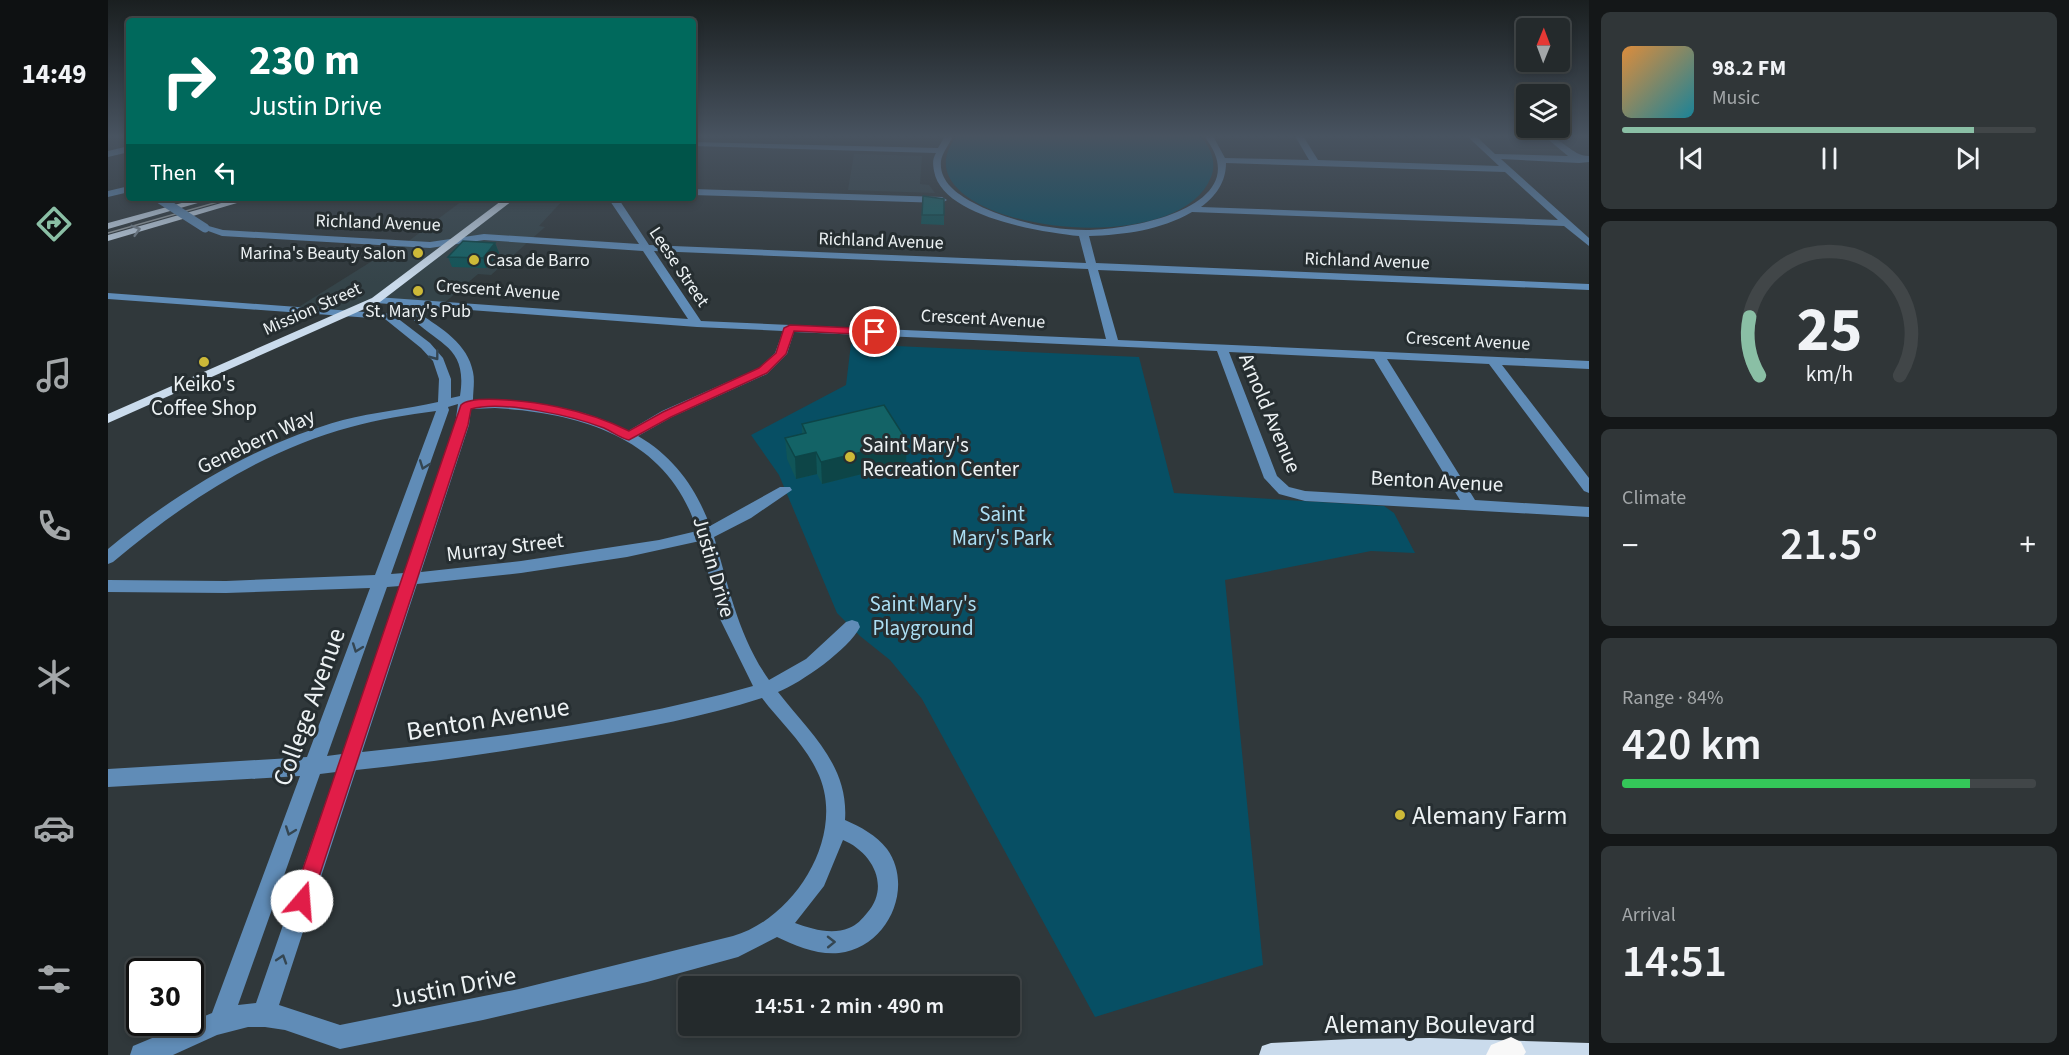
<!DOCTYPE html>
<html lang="en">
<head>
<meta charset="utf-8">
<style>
	body { margin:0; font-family:"Source Sans 3",sans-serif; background:#303638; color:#f1f3f6; height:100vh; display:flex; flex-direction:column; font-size:22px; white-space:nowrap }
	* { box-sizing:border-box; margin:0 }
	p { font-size:20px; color:#a3a7a9 }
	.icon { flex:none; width:33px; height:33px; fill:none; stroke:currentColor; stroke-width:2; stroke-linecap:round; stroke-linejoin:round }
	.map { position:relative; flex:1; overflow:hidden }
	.panel { display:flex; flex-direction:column; gap:12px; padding:12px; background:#141718; width:480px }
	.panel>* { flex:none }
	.banner { position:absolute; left:18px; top:18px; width:570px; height:183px; border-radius:6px; box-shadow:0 3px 9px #0003,0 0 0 2px #414648; background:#00695c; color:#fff; overflow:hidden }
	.needle { width:39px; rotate:1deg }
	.buttons { position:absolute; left:1408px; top:18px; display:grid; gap:12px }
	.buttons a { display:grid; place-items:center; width:54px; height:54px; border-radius:6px; background:#242a2c; box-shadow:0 3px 9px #0003,0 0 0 2px #414648; font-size:30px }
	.speed { position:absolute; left:18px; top:958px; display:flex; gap:12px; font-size:30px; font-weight:700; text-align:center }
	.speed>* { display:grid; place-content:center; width:78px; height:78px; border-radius:50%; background:#242a2c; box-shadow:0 3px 9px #0003,0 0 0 2px #414648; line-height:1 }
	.speed .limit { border:3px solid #111; border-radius:9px; background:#fff; color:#111 }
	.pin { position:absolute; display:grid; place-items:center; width:51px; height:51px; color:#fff; margin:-26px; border:3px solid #fff; border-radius:50%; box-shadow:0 2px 6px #0007 }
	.me { position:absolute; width:66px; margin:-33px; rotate:18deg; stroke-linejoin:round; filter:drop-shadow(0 0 4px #0008) }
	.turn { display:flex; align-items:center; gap:21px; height:126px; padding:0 24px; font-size:27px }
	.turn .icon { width:78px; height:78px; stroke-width:2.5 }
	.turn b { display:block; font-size:42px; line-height:51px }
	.then { display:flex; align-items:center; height:57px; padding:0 24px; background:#0003; gap:12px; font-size:22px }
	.big { font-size:45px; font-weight:600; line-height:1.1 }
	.panel .widget { flex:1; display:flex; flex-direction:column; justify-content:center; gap:9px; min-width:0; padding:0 21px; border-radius:9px; background:#303638 }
	.panel .dial { align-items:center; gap:0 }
	.dial svg { height:156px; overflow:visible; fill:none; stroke:#414648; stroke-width:7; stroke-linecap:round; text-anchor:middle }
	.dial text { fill:#f1f3f6; stroke:none }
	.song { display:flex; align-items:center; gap:18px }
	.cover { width:72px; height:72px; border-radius:9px; background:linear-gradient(135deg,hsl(30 70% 55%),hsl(190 70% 35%)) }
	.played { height:6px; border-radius:3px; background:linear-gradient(90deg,#8abfa5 85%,#414648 85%) }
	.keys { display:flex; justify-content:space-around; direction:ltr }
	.heat { display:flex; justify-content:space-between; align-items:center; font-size:33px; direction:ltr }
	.charge { height:9px; border-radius:4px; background:linear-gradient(90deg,#34c759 84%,#414648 0) }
	.trip { position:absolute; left:570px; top:976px; width:342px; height:60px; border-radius:6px; background:#242a2c; box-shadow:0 3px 9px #0003,0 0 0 2px #414648; font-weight:600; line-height:60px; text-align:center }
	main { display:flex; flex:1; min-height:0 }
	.menu { display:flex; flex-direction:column; width:108px; justify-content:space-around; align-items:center; background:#0e1112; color:#a3a7a9 }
	.menu .icon { width:42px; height:42px }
	.menu .selected { color:#8abfa5 }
	.menu b { font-size:27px; color:#f1f3f6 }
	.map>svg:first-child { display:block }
</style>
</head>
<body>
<main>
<nav class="menu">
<b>14:49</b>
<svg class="icon selected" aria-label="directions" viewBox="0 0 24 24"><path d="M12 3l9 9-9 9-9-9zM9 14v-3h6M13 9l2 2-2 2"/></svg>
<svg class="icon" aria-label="music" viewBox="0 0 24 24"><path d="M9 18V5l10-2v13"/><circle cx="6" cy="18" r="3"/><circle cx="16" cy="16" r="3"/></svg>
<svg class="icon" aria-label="phone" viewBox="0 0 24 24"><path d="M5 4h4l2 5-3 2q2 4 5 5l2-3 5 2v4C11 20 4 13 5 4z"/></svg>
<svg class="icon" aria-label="climate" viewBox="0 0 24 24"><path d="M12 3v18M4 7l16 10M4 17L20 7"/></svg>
<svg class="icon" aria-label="car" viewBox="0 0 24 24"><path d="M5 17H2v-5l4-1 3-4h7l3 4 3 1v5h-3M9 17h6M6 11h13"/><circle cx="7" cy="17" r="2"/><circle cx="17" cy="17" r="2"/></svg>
<svg class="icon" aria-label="filters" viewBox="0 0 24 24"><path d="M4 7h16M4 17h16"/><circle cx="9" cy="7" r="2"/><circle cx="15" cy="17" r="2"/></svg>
</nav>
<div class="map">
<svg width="1481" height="1055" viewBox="0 0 1481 1055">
	<rect width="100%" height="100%" fill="#30383b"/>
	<!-- built -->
	<g fill="#354449">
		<path d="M746 154 814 156 812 184 821 185 827 193 740 190Z"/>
		<path d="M358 198H457L431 226 437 227 383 275 370 274 335 304 272 299 247 312 189 308 293 243H298Z"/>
	</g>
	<!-- green -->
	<g fill="#074f64">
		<path d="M849 136H1092C1103 147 1109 163 1103 177 1067 269 778 224 849 136Z"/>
		<path d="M743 344 1031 357 1066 493 1276 506 1286 513 1307 553 1263 551 1117 580 1155 965 987 1017 814 699 782 660 752 636 729 613 671 475 643 435 738 385Z"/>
	</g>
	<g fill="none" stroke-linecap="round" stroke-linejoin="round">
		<!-- minor -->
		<g fill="#608cb7" fill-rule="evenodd">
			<path d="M837 136H845C842 143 834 153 833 161 831 181 848 193 864 202 897 220 940 230 978 230 1024 230 1152 206 1096 136H1105L1117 158 1201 160 1187 136H1195L1210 160 1391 166 1359 136H1368L1387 154 1460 156 1436 136C1454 136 1463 156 1481 156V162L1471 163 1393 159 1481 238V246L1456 226 1084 212C1053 230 1016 235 981 236L988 263 1481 284V290L990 270 1010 340 1481 361V369L1394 365 1481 478V493L1476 491 1381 364 1279 359 1367 500 1481 507V517L1197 501 1171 494 1156 478 1109 351 686 332 679 354 659 374 564 417 530 436C566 457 588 488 602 526L672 487H682L684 490 643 518 606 537C621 587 630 636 661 680L698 659 738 622 744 620 750 622 752 627C741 649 693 683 670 692 701 732 741 765 737 820 753 827 768 835 779 849 807 888 779 948 731 953 709 955 688 946 669 937L630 957 539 982 375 1020 232 1049 177 1030 157 1027H140L109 1035 65 1055H22L25 1046 104 1013 192 776 0 787V769L199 757 262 588 118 593 0 592V580L118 581 267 575 328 411C299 415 271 419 243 427 153 451 75 503 5 562L0 564V549C69 492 148 444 235 420 267 412 298 409 330 402L331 379 325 361 313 348 277 319 0 299V293L284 314 322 343 335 358 343 379V398L352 396C360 345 330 346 302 316L308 313 312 314C333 328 360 344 365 372 367 381 365 391 365 400 418 400 473 406 520 431L554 411 651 368 667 353 675 331 589 327 268 303 262 300 268 297 580 319 535 251 376 240 322 248 114 236 92 228 97 225 115 230 322 242 376 234 531 244 500 198H510L541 245 978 263 971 236C933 232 834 217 826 171 825 164 824 160 828 153L585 146V142L830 148ZM1118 163 1397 172 1450 220 1093 207C1108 196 1118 182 1118 163ZM546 251 980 269 998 339 593 321ZM1121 352 1266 359 1352 500 1197 491 1181 487 1169 476ZM350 404 347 425 296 573 283 574 341 410 340 407ZM387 408C473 413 562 438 589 531L551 540 413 561 313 572 361 425 363 409ZM592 541 612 619 645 686C518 722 385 738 254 752L309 584 413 573 519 557ZM292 586 234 754 219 756 279 587ZM654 698C672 722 696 743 709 771 740 833 688 918 625 936L411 989 232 1025 171 1005 248 770C324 762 399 751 475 738 535 728 596 717 654 698ZM228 772 148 1003 130 1005 212 774ZM735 840C764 852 783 886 759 913 754 919 749 925 741 928 724 935 703 929 687 923L716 886Z"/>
			<path d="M21 146V152L0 157V151Z"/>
			<path d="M21 186V192L0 197V191Z"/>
			<path d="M585 189 834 197 839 200 834 203 585 195Z"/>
		</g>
		<!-- major -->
		<g fill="#cadbec" fill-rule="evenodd">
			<path d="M92 198H107L0 229V223Z"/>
			<path d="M131 198H146L0 241V235Z"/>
			<path d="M397 198H408L272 302 0 423V414L264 298Z"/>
			<path d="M1243 1039 1322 1038 1481 1043V1055H1151L1154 1046 1163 1043Z"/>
		</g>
		<!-- highway -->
		<path fill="#f8f8f8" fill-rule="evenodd" d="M1403 1037 1413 1042 1418 1052 1416 1055H1378L1383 1045Z"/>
		<!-- tram -->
		<path stroke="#9ca2a4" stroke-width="1.5" d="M0 233 124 198"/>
		<!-- minor-bridge -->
		<path stroke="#608cb7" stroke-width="9" d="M50 198 97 228"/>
	</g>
	<!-- wall -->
	<g fill="#105558">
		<path d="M815 196 836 215V225L813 224Z"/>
		<path d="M387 243 391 253 378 268 344 267 340 257Z"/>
		<path d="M694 424 799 441 798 463 714 484 709 474 688 479 679 459 677 438 694 434Z"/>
	</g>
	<!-- shaded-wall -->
	<g fill="#0d4547">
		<path d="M387 243 391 253 378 268 375 258Z"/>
		<path d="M799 441 798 463 714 484 713 462Z"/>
		<path d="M708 452 709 474 688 479 687 457Z"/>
	</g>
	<!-- building -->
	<g fill="#136366" stroke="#0d4547" stroke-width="1.5">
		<path d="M815 196 836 199V215H814Z"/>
		<path d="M355 241 387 243 375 258 340 257Z"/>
		<path d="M776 405 799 441 713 462 708 452 687 457 677 438 698 433 694 424Z"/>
	</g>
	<!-- one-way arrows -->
	<defs><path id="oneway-chevron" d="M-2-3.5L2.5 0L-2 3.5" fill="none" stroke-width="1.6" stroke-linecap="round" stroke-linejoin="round" transform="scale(1.5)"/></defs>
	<use stroke="#78848e" href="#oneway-chevron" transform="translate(28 230) rotate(-16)"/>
	<g stroke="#344652">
		<use href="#oneway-chevron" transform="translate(327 356) rotate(53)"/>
		<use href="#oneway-chevron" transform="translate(316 465) rotate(110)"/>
		<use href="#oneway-chevron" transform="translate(249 648) rotate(110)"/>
		<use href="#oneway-chevron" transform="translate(182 831) rotate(110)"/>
		<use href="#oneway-chevron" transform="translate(723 942) rotate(-1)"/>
		<use href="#oneway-chevron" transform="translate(174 959) rotate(-72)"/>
	</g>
	<!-- sky -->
	<linearGradient id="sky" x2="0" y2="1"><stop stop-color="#1a1f20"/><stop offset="0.48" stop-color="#485360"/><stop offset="1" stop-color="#485360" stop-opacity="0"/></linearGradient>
	<rect width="1481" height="284" fill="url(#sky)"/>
	<!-- route -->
	<path fill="#e11d48" stroke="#92132f" stroke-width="1.5" d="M682 325 767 329 772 332 767 335 686 331 678 354 659 373 563 417 521 440C512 438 505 432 496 428 465 416 395 400 363 409L360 425 203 901 201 908 194 911 187 908 184 901 353 405C365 393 432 403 450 407 474 412 499 420 521 431L555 412 651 368 668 353 676 328Z"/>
	<!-- markers -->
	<g fill="#cdb938" stroke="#262e31" stroke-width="2">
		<circle cx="310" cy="253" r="6"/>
		<circle cx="366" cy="260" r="6"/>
		<circle cx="310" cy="291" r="6"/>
		<circle cx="96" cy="362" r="6"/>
		<circle cx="742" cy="457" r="6"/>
		<circle cx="1292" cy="815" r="6"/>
	</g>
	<g text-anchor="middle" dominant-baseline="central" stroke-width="6" stroke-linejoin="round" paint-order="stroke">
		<!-- far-street labels -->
		<g font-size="18" fill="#edf2f4" stroke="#262e31">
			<text transform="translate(270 223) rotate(2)">Richland Avenue</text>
			<text transform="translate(773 241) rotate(2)">Richland Avenue</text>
			<text transform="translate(1259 261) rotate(2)">Richland Avenue</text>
			<text transform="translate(571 267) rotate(56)">Leese Street</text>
			<text transform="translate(390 290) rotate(4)">Crescent Avenue</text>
			<text transform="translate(204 309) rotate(-24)">Mission Street</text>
			<text transform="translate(875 319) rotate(3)">Crescent Avenue</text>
			<text transform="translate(1360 341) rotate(3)">Crescent Avenue</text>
		</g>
		<!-- far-poi labels -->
		<g font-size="18" fill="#edf2f4" stroke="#262e31" text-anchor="end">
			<text x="298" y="253">Marina's Beauty Salon</text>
			<text x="378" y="260" text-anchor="start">Casa de Barro</text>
			<text x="310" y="311" text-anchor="middle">St. Mary's Pub</text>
		</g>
		<!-- poi labels -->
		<g font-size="21" fill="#edf2f4" stroke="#262e31">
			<text x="96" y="384">Keiko's<tspan x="96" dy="24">Coffee Shop</tspan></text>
			<text x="754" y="445" text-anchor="start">Saint Mary's<tspan x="754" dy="24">Recreation Center</tspan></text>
		</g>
		<!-- street labels -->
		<g font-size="21" fill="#edf2f4" stroke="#262e31">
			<text transform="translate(1162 413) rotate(67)">Arnold Avenue</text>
			<text transform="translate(148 441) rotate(-25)">Genebern Way</text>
			<text transform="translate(1329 481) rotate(3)">Benton Avenue</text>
			<text transform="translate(397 547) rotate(-7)">Murray Street</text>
			<text transform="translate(606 567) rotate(74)">Justin Drive</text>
		</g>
		<!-- park labels -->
		<g font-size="21" fill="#acdff4" stroke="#262e31">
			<text x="894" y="514">Saint<tspan x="894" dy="24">Mary's Park</tspan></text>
			<text x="815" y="604">Saint Mary's<tspan x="815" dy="24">Playground</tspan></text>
		</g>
		<!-- near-street labels -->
		<g font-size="26" fill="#edf2f4" stroke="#262e31">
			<text transform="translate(201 707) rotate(-70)">College Avenue</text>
			<text transform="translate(380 719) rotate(-9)">Benton Avenue</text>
			<text transform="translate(345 987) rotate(-11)">Justin Drive</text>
			<text x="1322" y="1024">Alemany Boulevard</text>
		</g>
		<!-- near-poi labels -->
		<g font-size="26" fill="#edf2f4" stroke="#262e31" text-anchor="start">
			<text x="1304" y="815">Alemany Farm</text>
		</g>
	</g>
</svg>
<div class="buttons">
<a><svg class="needle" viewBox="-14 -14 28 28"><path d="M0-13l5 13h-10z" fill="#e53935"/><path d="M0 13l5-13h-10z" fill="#a3a7a9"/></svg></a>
<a><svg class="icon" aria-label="layers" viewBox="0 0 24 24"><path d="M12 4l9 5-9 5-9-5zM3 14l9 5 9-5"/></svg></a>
</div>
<div class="speed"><div class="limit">30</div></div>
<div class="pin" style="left:767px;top:332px;background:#d93025"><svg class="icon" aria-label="arrive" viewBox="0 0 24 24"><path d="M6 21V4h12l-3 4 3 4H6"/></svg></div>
<svg class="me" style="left:194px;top:901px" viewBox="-20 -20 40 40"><circle r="19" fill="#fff"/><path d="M0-13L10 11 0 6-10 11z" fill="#e11d48"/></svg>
<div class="trip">14:51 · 2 min · 490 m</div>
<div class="banner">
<div class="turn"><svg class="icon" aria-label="right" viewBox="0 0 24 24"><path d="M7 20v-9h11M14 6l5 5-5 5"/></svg><div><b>230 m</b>Justin Drive</div></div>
<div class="then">Then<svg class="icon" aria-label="left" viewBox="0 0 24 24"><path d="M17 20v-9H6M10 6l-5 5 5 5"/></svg></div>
</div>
</div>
<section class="panel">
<div class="widget">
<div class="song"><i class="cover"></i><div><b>98.2 FM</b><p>Music</p></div></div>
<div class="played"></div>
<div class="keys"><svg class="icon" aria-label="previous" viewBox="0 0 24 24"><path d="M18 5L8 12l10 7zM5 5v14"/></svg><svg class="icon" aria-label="pause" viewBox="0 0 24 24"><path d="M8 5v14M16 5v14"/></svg><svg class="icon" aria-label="next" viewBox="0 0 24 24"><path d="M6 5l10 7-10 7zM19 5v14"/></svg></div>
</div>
<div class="widget dial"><svg viewBox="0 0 100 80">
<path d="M14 69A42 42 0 1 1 86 69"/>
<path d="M14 69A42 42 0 0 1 9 39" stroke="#8abfa5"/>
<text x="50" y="56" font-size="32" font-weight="700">25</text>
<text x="50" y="72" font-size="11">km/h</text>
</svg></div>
<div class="widget"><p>Climate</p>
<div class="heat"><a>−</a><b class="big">21.5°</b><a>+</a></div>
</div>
<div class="widget"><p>Range · 84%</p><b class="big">420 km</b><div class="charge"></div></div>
<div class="widget"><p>Arrival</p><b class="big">14:51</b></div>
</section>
</main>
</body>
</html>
